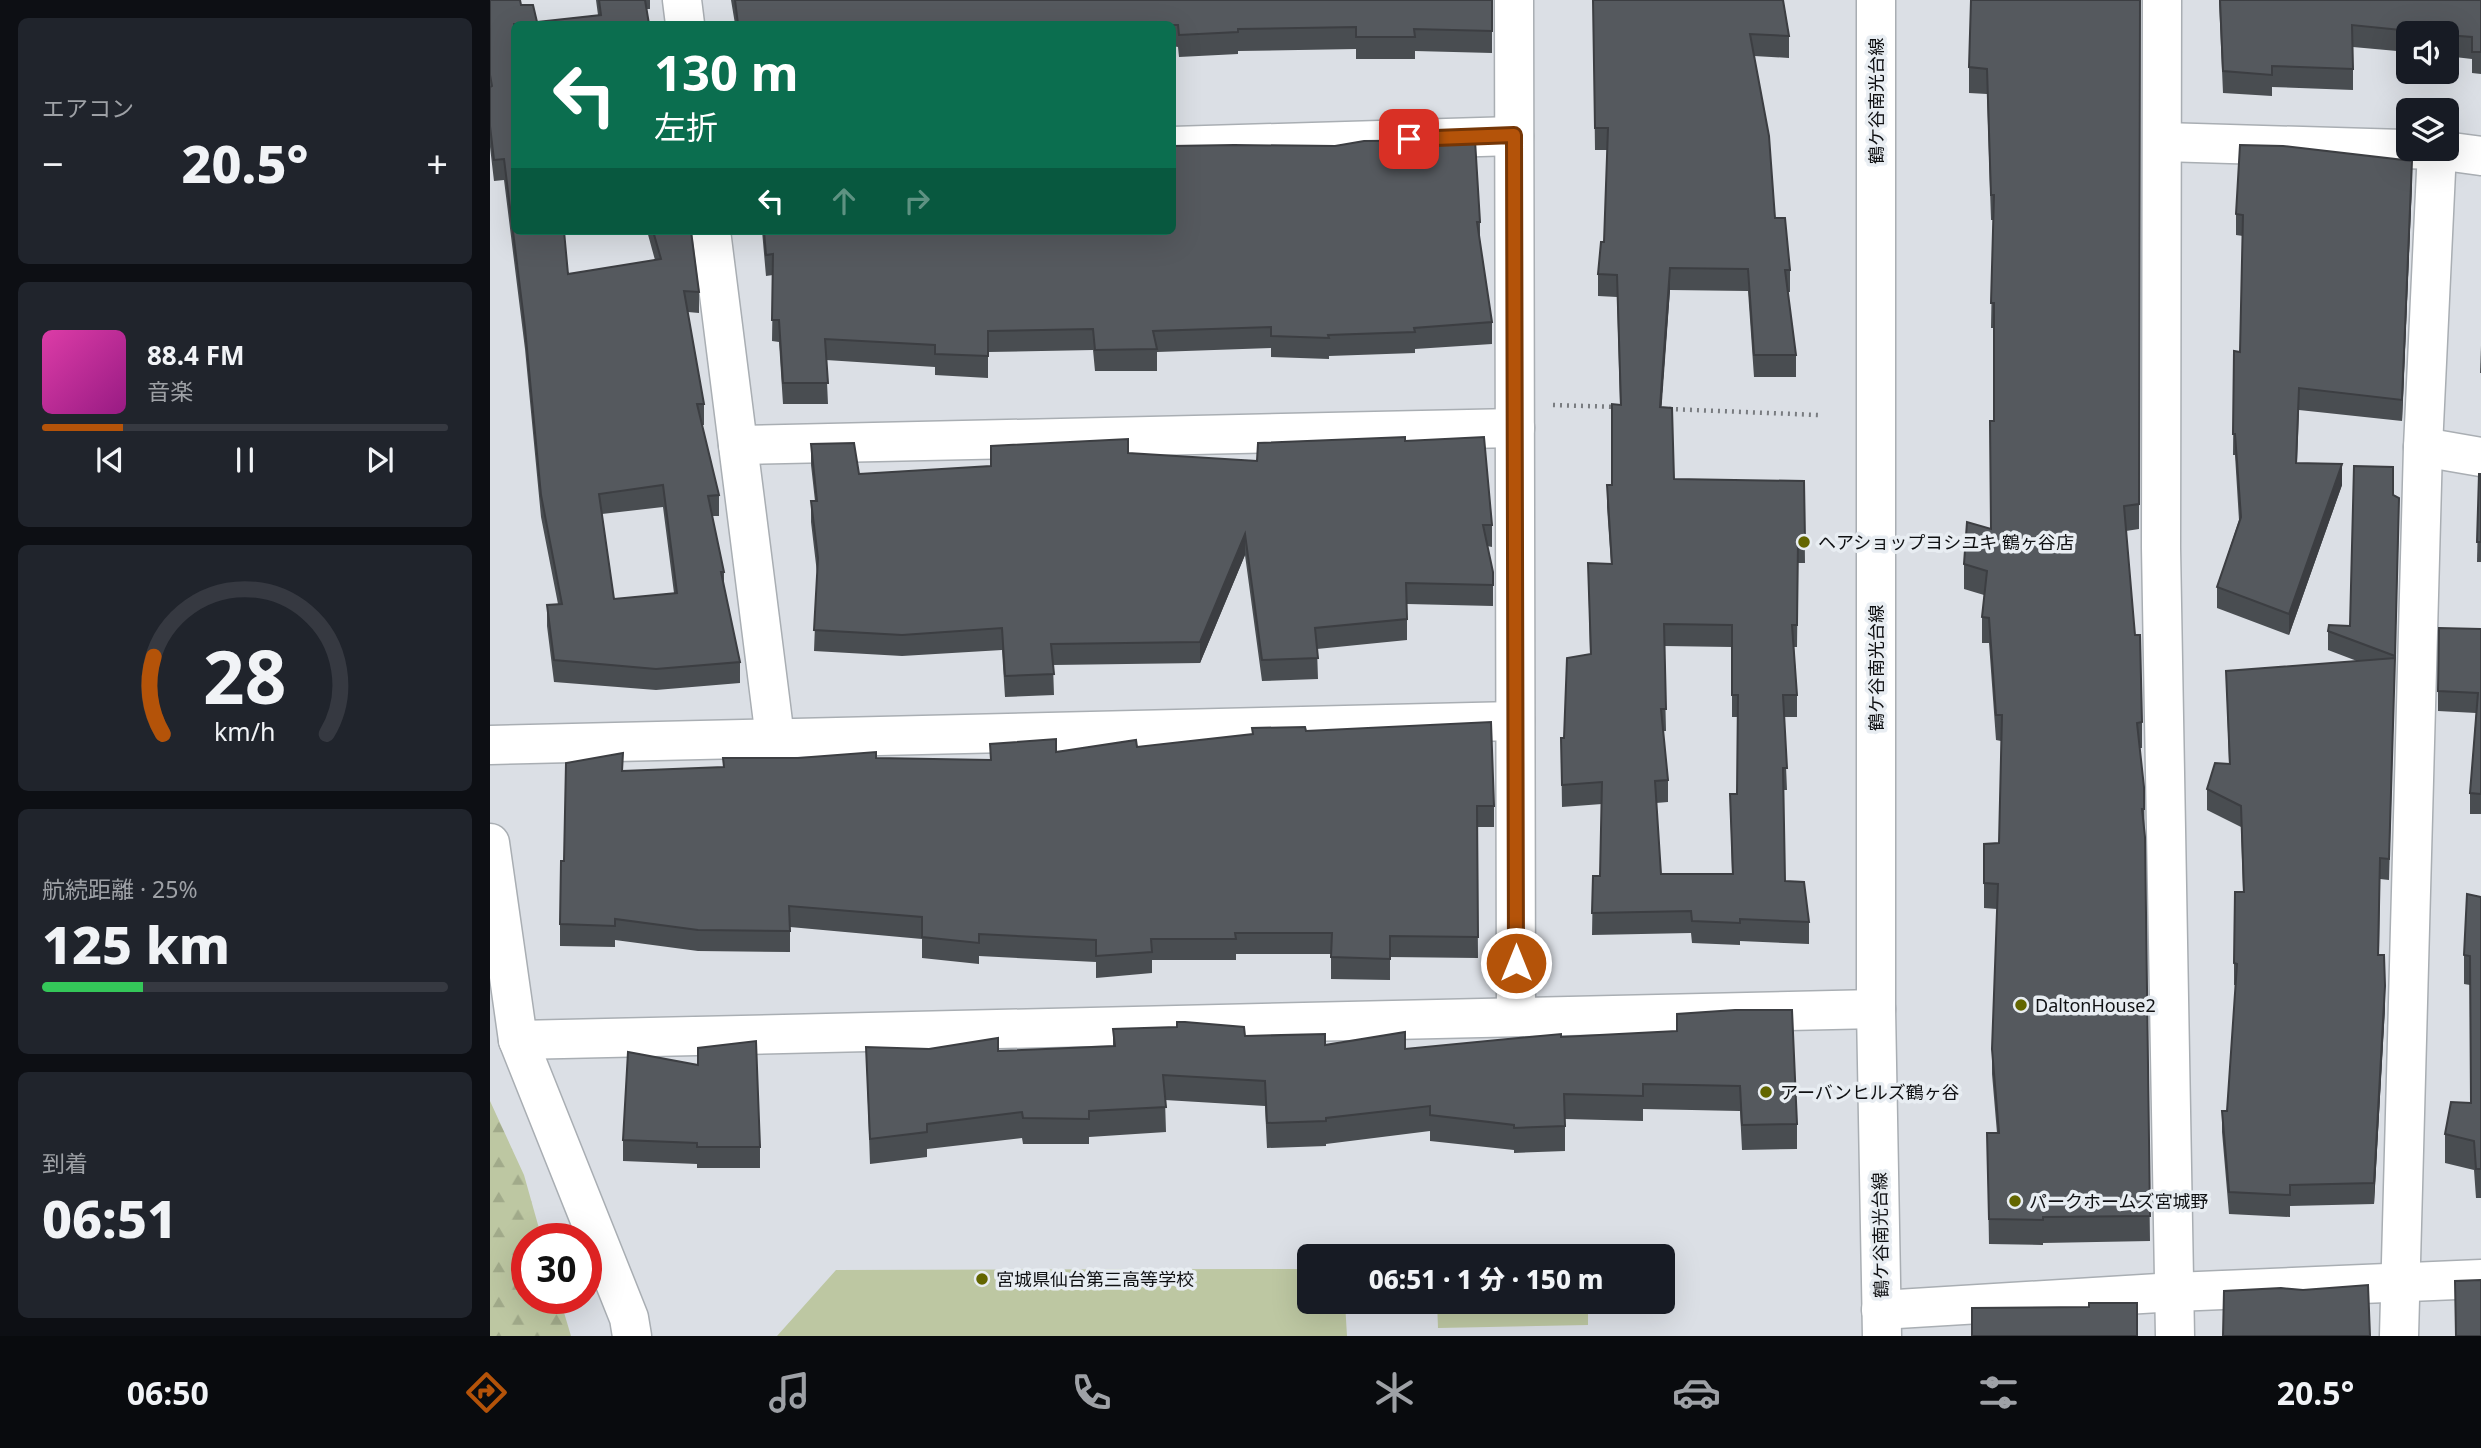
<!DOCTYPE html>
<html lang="ja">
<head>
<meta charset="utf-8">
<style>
	body { margin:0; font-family:"Noto Sans","Noto Sans JP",sans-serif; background:#20242c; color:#f1f3f6; height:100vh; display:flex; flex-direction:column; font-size:26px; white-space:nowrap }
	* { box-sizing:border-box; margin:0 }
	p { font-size:23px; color:#9ea1a6 }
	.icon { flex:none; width:38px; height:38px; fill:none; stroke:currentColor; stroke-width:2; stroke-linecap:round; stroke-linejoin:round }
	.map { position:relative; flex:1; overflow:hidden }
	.panel { display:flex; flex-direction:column; gap:18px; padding:18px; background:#0d0f14; width:490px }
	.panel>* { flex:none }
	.guide { position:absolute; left:21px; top:21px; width:665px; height:214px; border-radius:10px; box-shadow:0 7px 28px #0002; background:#0b6e4f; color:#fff; overflow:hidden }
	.buttons { position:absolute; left:1906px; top:21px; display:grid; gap:14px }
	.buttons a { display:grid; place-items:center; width:63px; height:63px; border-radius:10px; background:#171b24; box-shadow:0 7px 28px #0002; font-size:35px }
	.speed { position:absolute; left:21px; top:1223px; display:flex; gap:14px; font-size:35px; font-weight:700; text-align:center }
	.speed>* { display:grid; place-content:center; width:91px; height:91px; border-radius:50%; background:#171b24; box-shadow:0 7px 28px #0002; line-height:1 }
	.speed .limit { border:10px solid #d22; background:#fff; color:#111 }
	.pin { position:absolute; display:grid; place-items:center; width:60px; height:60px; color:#fff; margin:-30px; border-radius:14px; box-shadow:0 4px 10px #0006 }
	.me { position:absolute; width:77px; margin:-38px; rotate:0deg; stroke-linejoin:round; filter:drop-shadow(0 0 5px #0008) }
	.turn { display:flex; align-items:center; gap:24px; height:147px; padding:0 28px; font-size:32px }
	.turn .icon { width:91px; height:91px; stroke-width:2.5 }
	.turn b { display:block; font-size:49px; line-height:60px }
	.lanes { display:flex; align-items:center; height:66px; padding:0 28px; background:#0003; justify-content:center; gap:35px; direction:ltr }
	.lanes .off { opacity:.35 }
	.big { font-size:52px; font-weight:800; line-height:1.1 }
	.panel .widget { flex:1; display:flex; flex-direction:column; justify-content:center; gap:10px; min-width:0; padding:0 24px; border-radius:10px; background:#20242c }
	.panel .dial { align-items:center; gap:0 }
	.dial svg { height:182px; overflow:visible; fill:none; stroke:#363941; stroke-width:7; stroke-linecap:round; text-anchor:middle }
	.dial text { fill:#f1f3f6; stroke:none }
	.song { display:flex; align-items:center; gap:21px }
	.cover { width:84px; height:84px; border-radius:10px; background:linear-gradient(135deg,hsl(320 70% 55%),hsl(310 70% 35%)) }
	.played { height:7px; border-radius:4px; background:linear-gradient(90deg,#b45309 20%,#363941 20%) }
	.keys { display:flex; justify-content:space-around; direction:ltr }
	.heat { display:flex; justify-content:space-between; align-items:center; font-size:38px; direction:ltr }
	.charge { height:10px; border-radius:5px; background:linear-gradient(90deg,#34c759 25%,#363941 0) }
	.trip { position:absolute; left:807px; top:1244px; width:378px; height:70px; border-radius:10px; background:#171b24; box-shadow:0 7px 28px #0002; font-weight:800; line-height:70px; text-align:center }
	.tabs { display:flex; height:112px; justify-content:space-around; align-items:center; background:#090b0e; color:#9ea1a6 }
	.tabs .icon { width:49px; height:49px }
	.tabs .on { color:#b45309 }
	.tabs b { font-size:32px; color:#f1f3f6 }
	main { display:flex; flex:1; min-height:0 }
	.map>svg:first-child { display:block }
</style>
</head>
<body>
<main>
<section class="panel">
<div class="widget"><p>エアコン</p>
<div class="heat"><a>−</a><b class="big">20.5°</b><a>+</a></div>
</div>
<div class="widget">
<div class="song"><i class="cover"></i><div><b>88.4 FM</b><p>音楽</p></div></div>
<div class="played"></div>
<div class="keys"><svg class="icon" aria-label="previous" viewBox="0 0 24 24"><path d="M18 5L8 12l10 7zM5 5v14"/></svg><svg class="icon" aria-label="pause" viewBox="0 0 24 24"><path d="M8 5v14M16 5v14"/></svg><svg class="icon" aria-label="next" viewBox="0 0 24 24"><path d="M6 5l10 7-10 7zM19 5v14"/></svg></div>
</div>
<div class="widget dial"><svg viewBox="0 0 100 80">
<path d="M14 69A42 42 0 1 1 86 69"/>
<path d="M14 69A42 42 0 0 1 10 35" stroke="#b45309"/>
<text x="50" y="56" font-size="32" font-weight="700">28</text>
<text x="50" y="72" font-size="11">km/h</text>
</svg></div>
<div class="widget"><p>航続距離 · 25%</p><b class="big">125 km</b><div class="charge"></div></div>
<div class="widget"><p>到着</p><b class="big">06:51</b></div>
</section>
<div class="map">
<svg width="1991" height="1336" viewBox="0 0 1991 1336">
	<defs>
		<pattern id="forest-firs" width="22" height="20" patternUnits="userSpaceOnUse" patternTransform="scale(1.75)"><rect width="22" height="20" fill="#bdc7a2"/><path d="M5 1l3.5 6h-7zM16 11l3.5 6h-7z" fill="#a1aa8a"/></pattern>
	</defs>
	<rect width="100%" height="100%" fill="#dbdfe5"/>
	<!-- forest -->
	<path fill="url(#forest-firs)" d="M0 1101 34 1175 52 1239H37V1298L70 1299 81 1336H0Z"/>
	<!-- garden -->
	<g fill="#bdc7a2">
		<path d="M819 1269V1302H855L857 1336H287L346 1270Z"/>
		<path d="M947 1302H1098V1325L948 1328Z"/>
	</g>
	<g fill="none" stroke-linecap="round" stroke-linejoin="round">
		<defs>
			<g id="minor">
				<path d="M192 0 195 24"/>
				<path d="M1024 0 1026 1017"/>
				<path d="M1672 0 1671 548 1685 1336"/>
				<path d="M1673 142 1947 150 1991 156"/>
				<path d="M682 146 1024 136"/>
				<path d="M221 231 285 738"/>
				<path d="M248 445 1025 428"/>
				<path d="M1933 447 1991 457"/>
				<path d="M0 745 1025 721"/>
				<path d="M0 843 28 1040 139 1318 142 1336"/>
				<path d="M28 1040 1386 1009"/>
				<path d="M1391 1310 1685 1292 1991 1279"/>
				<path d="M1909 1336 1933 447 1947 150"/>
			</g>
			<path id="tertiary" d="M1386 0V1009L1392 1336"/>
		</defs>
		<!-- minor casing -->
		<use href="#minor" stroke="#a9aeb3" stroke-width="41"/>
		<!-- tertiary casing -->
		<use href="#tertiary" stroke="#a9aeb3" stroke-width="41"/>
		<!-- path -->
		<g stroke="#797c80" stroke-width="4.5" stroke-dasharray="2 5" stroke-linecap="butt">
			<path d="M1063 405 1128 407"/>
			<path d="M1179 409 1328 415"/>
		</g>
		<!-- minor -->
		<use href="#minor" stroke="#fff" stroke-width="38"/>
		<!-- tertiary -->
		<use href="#tertiary" stroke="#fff" stroke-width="38"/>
	</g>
	<!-- wall -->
	<g fill="#494d51" fill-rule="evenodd">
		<path d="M0 0H30L31 5H43L47 22 108 15 106 0H160V9H156L159 24H24V231H74L78 274 165 260 157 231H201L209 292V313L198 312 214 404V425H212L229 495V516H222L234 572V587L250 662V683L166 690 64 682 57 626V605L68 604 51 517 35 349 14 180 4 181 0 147ZM173 507 184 593 124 599 112 514Z"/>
		<path d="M241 0H1002V53L925 51V59H866V49L748 51V54L689 57 688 47 682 46V24H245Z"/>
		<path d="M1103 0 1299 36V58L1264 56 1285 218 1300 270V292H1298L1306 355V377H1264L1258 291 1180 290 1171 407 1184 479 1314 481 1315 563H1308L1307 647H1304L1307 695V717H1294L1297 790H1293L1295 881 1319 922V944L1250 941V945L1202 943 1201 933 1102 935 1103 876H1110L1112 804 1072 807 1071 738H1074L1100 654 1098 563 1121 564 1117 507V485H1122L1130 405 1127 297 1108 296V274L1114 242 1117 150H1105ZM1174 646 1242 647V717H1247V794H1240L1242 874H1171L1166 803 1178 802V780L1173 731H1176Z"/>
		<path d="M1650 0 1649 529 1636 531 1652 722V748H1650L1654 787 1660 1241 1553 1243V1245L1499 1244 1497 1133H1507L1502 1074V1049L1507 909 1494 908V844L1509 843 1511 741 1506 740 1499 643H1492V617L1494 595 1474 589V564L1501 529 1504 421V328H1501L1503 220H1501L1497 94 1479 93V67Z"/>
		<path d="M1729 0H1991V74L1982 73V59L1956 56V33H1918V52L1863 47V90L1782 87V96L1733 93Z"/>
		<path d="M1922 182 1912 421 1809 410 1807 463 1852 485 1799 635 1727 608V587L1749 520 1745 455H1743L1744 351 1750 352 1753 236 1746 235V214Z"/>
		<path d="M990 222V243L1002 322V344L925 349V353L839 356V359L781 357V348L667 352V371H605L603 350 498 352V378L445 375V367L336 360 338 404H293L289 342 282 341 283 275 276 276 272 231H682Z"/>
		<path d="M1991 346V373H1990Z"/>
		<path d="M915 441 1002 525V547L997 546 1003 572V606L917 604V640L827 649 828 679 772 681 755 555 710 663 563 665 564 695 515 697 512 650 412 656 324 651 327 573 321 522V501H325L321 465V444L369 474 501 466 638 453 767 461Z"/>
		<path d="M1989 474H1991V562H1987Z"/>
		<path d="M1903 495 1909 517 1899 880 1890 879 1889 955 1895 1007 1884 1204 1800 1206V1217L1739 1214 1732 1132V1111H1737L1746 985H1744V963L1753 892 1751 827 1717 810V789L1739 764 1736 671 1867 661 1838 650V631L1860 626Z"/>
		<path d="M1991 629V814H1980V793L1986 713 1948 711V691Z"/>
		<path d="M816 731 1004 806V827H987L988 958 900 957V980L841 979V954H746V960H662V973L606 978V962L489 956V964L432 958V939L300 927V952L208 951 125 940V947L70 946V924L74 861 133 771 233 767V758H386L500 760V744L566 752 647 747Z"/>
		<path d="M1991 897V1198H1986L1984 1170 1955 1163V1134L1981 1103 1980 985 1974 984V955Z"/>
		<path d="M687 1022 755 1036 835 1045 915 1049 1071 1037 1187 1031 1307 1124V1149L1252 1150 1250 1111 1153 1109V1121L1075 1119V1151L1024 1153V1150L940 1141V1131L836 1144V1146L777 1148 775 1106 675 1100 676 1132 599 1137V1144H533L532 1138 437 1149V1157L380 1164 376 1047 508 1051 623 1046V1029L687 1027Z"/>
		<path d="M208 1065 270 1147V1168H207V1164L133 1161V1140Z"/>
	</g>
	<!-- shaded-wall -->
	<g fill="#3c3e42">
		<path d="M1922 161V182L1912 421V400Z"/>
		<path d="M1180 268V290L1170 429V407Z"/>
		<path d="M1852 464V485L1799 635V614Z"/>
		<path d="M755 534V555L710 663V642Z"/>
		<path d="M1895 986V1007L1884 1204V1183Z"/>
	</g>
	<!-- building -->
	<g fill="#55595e" stroke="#3c3e42" stroke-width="2" fill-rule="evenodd">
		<path d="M0 0H30L31 5H43L47 22 111 15 109 0H155L159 24H24V231H74L78 274 171 259 163 231H201L209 292 194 291 214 404H207L229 495 218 496 234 572H231L250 662 166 669 64 660 57 605 72 604 51 495 35 328 14 159 4 160 0 126V87L2 86 0 75ZM173 485 187 593 124 599 109 494Z"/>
		<path d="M245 0H1002V31L924 29 925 37H866V27L748 29V32L689 35 688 25 248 24Z"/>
		<path d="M1103 0H1293L1299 36 1260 34 1279 136 1285 218H1295L1300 270H1295L1306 355H1264L1258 269 1180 268 1170 407 1182 408 1184 479 1314 481 1315 541H1308L1307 625H1302L1307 695H1293L1297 768H1293L1295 881 1314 882 1319 922 1250 919V923L1202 921 1201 911 1102 913 1103 876H1110L1112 782 1072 785 1071 738H1074L1077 658 1101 654 1098 563 1122 564 1117 485H1122V404L1131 405 1127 275 1108 274 1111 242H1114L1118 128H1105ZM1174 624 1242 625V695H1248L1247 794H1240L1243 874H1171L1165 781 1178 780 1171 709H1176Z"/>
		<path d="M1481 0H1650L1649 504 1634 506 1645 635H1650L1652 722 1647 723 1654 787V809H1652L1655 837 1660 1216 1553 1217V1220L1499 1219 1497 1133H1509L1502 1049 1508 884 1494 883V844L1509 843 1512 715H1506L1499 618 1492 617 1497 571 1474 564 1477 522 1501 529 1500 421H1504V303H1501L1504 195H1501L1497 69 1479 67Z"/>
		<path d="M1730 0H1991V52H1982V37L1956 35V33H1941L1862 25 1863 69 1782 66V75L1733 71Z"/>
		<path d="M985 140 990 222H987L1002 322 924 328 925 332 838 335 839 338 781 336V327L663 331 667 349 605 350 603 329 498 331V356L445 354V345L335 339 338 383H293L289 320H282L283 254 276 255 274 231H682V146L744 145 845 146 874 141Z"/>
		<path d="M1750 145 1793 146 1922 161 1912 400 1809 388 1806 463 1852 464 1799 614 1727 587 1751 517 1745 434H1743L1744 351 1750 352 1753 215 1746 214Z"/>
		<path d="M915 437V441L994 437 1002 525H993L1003 572V585L916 583 917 619 825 628 828 658 772 660 755 534 710 642 561 644 564 674 515 676 512 628 412 635 324 630 328 558 321 501H327L321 444 364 443 369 474 501 466V446L638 439V453L767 461 768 443Z"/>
		<path d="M1864 466 1903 467V495L1909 498 1905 656 1838 631 1839 625 1860 626Z"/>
		<path d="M1989 474H1991V542H1987Z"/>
		<path d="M1949 628 1991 629V794L1980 793 1988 693 1948 691Z"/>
		<path d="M1905 658 1899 859 1890 858 1888 955H1894L1895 986 1884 1183 1800 1185V1195L1739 1192 1732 1111H1737L1747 964 1744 963 1745 892H1754L1751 806 1717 789 1725 763 1740 764 1736 671Z"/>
		<path d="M1001 722 1004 806H987L988 937 900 936V959L841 957 842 933H745L746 939H661L662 952 606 956V940L489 934V943L432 937V917L299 906 300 931 208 930 125 919V926L70 924 71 861H74L76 763 133 753 132 771 234 767 233 758H308L386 752V758L501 760 500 744 566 739V752L646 740 647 747 763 734 762 728 815 727 816 731Z"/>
		<path d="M1977 894 1991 897V1169H1986L1984 1141 1955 1134 1961 1102 1981 1103 1980 956 1974 955Z"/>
		<path d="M1245 1010H1302L1307 1124 1252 1125 1250 1086 1153 1084V1096L1074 1094 1075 1126 1024 1128V1125L940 1115V1106L836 1118V1121L777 1123 775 1081 673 1075 676 1107 599 1111V1119L533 1118 532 1112 437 1124V1132L380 1139 376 1047 439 1049 508 1038V1051L625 1046 623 1029 687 1027V1022H695L754 1027 755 1036 835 1034V1045L915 1032V1049L1071 1034V1037L1187 1031V1014Z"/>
		<path d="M266 1041 270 1147H207V1143L133 1140 138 1052 208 1065V1048Z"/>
		<path d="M1991 1280V1336H1966L1965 1281Z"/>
		<path d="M1878 1285 1880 1336H1733L1734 1291 1791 1288 1813 1290Z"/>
		<path d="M1599 1303H1647V1336H1482V1308L1599 1307Z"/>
	</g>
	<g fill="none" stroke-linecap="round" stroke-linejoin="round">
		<defs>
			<path id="route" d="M919 139 1024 135 1026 963"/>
		</defs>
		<!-- route casing -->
		<use href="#route" stroke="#753606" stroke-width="18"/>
		<!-- route -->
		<use href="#route" stroke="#b45309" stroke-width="12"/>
	</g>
	<!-- markers -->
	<g fill="#636600" stroke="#e8edf2" stroke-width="2.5">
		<circle cx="1314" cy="542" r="7"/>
		<circle cx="1531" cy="1005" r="7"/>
		<circle cx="1276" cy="1092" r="7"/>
		<circle cx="1525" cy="1201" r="7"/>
		<circle cx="492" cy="1279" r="7"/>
	</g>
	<g text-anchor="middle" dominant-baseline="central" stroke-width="7" stroke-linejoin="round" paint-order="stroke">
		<!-- street labels -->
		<g font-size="18" fill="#0f1012" stroke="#e8edf2">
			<text transform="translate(1386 101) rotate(-90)">鶴ケ谷南光台線</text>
			<text transform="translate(1386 668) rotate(-90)">鶴ケ谷南光台線</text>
			<text transform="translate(1390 1235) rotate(-91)">鶴ケ谷南光台線</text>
		</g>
		<!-- poi labels -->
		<g font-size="18" fill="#0f1012" stroke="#e8edf2" text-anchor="start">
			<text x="1328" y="542">ヘアショップヨシユキ 鶴ヶ谷店</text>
			<text x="1545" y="1005">DaltonHouse2</text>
			<text x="1290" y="1092">アーバンヒルズ鶴ヶ谷</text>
			<text x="1539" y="1201">パークホームズ宮城野</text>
			<text x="506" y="1279">宮城県仙台第三高等学校</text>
		</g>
	</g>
</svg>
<div class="buttons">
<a><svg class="icon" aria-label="sound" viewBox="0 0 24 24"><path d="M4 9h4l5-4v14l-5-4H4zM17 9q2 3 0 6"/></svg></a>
<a><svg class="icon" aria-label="layers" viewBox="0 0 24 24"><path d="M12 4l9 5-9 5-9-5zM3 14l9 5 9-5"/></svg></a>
</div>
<div class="speed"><div class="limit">30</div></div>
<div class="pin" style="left:919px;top:139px;background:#d93025"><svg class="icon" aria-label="arrive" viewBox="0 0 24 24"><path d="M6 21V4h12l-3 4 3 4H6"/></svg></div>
<svg class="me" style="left:1026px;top:963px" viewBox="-20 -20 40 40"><circle r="17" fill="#b45309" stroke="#fff" stroke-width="3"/><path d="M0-11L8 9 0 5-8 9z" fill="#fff"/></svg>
<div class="trip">06:51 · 1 分 · 150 m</div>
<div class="guide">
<div class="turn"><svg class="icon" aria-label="left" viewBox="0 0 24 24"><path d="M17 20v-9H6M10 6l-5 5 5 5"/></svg><div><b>130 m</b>左折</div></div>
<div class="lanes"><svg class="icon" aria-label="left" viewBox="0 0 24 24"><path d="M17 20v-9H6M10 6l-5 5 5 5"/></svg><svg class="icon off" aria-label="ahead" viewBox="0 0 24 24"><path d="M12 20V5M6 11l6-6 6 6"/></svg><svg class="icon off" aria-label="right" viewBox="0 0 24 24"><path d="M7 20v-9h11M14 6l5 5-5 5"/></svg></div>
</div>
</div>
</main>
<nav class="tabs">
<b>06:50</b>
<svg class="icon on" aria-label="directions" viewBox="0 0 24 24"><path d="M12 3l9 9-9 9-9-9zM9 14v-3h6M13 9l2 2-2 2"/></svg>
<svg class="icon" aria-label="music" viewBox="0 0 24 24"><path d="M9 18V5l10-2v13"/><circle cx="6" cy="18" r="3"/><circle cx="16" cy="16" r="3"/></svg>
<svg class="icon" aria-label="phone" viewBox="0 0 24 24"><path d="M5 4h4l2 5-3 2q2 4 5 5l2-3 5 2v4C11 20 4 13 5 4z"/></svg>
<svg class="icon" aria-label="climate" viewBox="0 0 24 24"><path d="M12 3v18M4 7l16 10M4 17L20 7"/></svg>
<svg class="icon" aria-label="car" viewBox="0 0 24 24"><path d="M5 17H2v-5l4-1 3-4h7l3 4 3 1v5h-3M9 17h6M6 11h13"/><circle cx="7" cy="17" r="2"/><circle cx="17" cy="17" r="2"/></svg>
<svg class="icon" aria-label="filters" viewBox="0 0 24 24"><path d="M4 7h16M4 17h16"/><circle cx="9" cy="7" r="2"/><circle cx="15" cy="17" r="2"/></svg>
<b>20.5°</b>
</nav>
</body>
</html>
